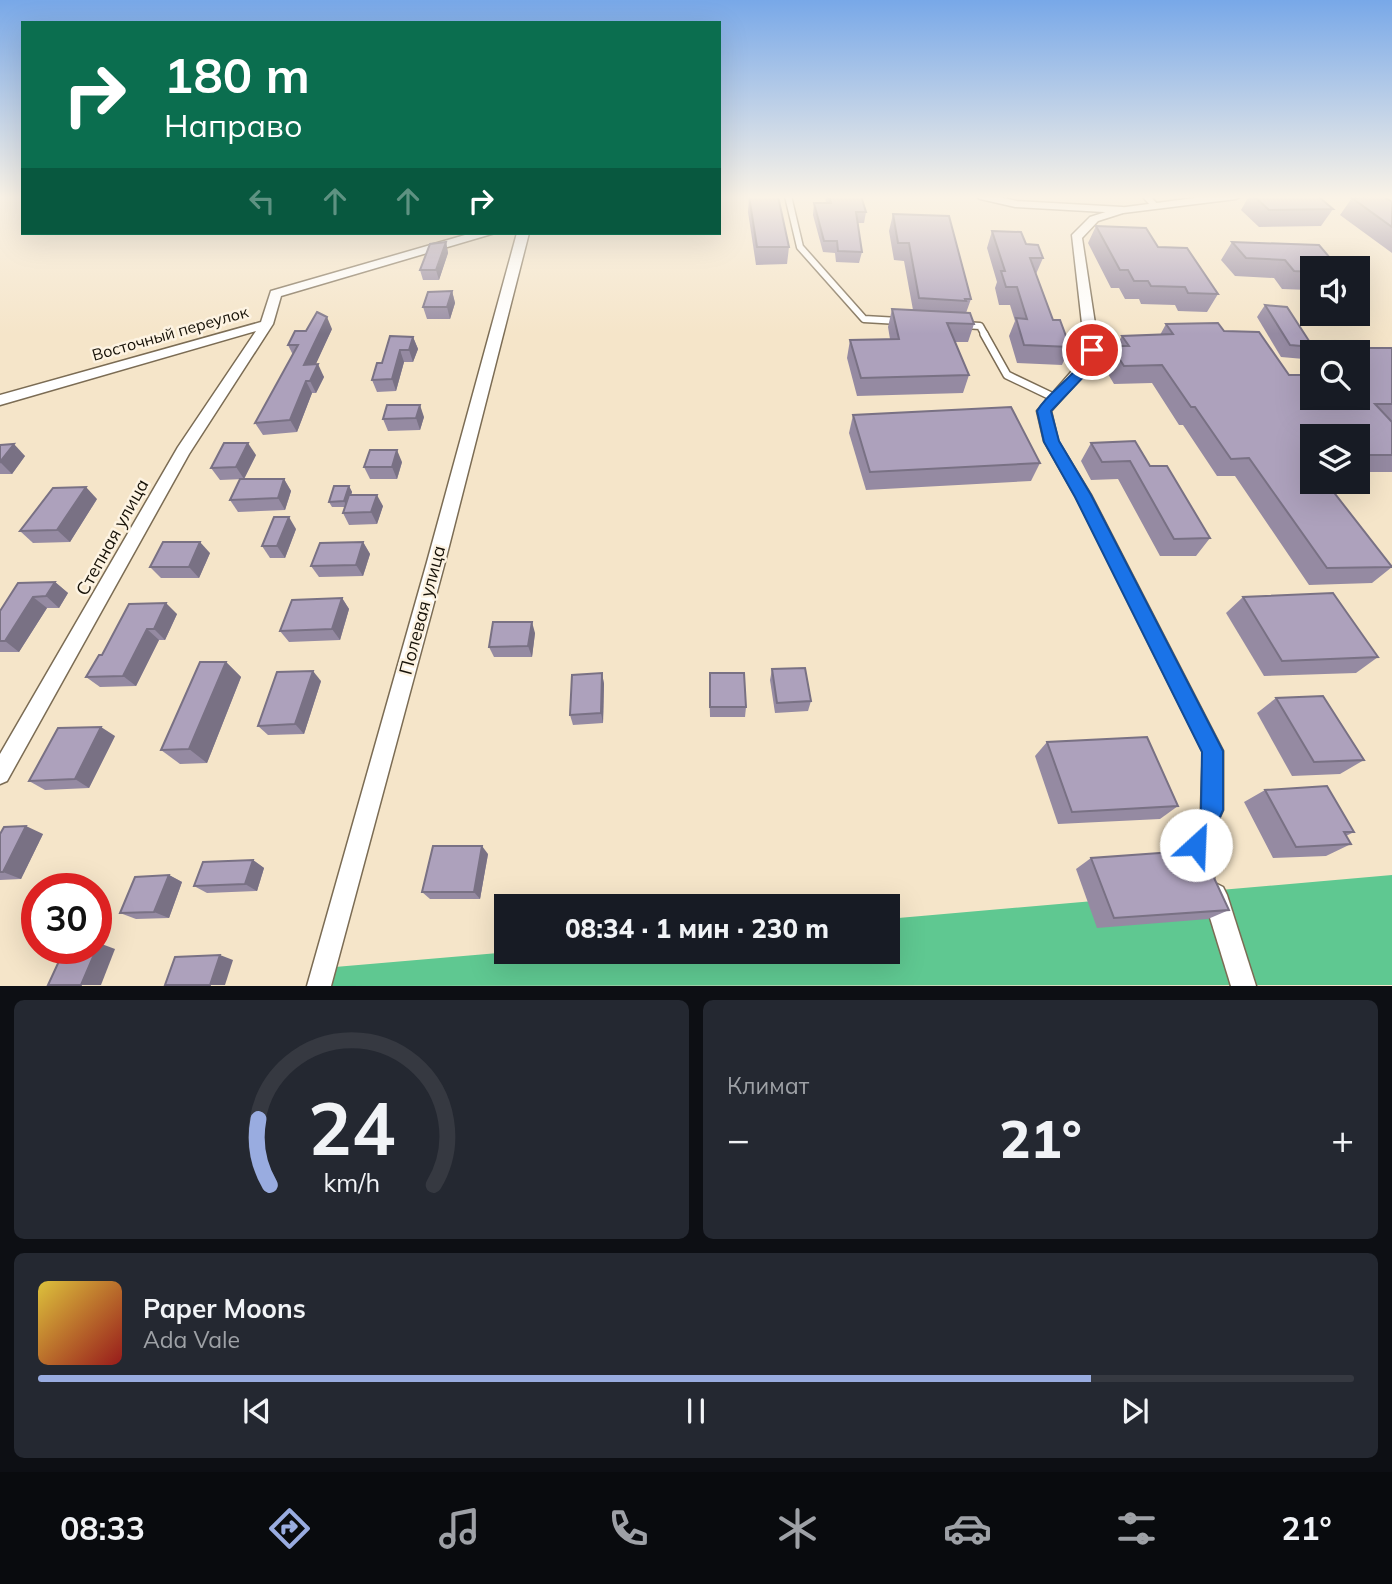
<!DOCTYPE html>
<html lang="ru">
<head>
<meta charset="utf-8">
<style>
	body { margin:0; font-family:Mulish,sans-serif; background:#242831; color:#f1f3f6; height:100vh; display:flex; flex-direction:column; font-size:26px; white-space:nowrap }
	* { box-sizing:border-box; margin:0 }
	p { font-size:23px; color:#9ea1a6 }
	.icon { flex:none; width:38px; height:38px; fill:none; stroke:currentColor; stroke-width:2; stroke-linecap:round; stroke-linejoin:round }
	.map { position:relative; height:986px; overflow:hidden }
	.sheet { display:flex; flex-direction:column; gap:14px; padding:14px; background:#0d0f14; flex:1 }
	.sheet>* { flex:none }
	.guide { position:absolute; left:21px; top:21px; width:700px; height:214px; border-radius:0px; box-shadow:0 7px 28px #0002; background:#0b6e4f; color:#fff; overflow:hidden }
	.tools { position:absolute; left:1300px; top:256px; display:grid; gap:14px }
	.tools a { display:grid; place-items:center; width:70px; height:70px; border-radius:0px; background:#171b24; box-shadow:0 7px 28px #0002; font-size:35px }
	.speed { position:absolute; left:21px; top:873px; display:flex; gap:14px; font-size:35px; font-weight:700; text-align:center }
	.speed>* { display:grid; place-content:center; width:91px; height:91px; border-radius:50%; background:#171b24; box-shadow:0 7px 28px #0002; line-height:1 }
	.speed .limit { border:10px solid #d22; background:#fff; color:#111 }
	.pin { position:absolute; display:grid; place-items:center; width:60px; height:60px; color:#fff; margin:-30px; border:4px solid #fff; border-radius:50%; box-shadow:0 2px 7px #0007 }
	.me { position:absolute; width:77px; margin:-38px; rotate:25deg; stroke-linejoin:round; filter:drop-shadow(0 0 5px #0008) }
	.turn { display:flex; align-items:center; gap:24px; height:147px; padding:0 28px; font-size:32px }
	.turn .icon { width:91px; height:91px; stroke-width:2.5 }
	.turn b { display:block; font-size:49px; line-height:60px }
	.lanes { display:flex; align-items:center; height:66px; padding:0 28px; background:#0003; justify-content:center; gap:35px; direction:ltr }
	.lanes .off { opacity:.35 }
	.big { font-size:52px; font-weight:800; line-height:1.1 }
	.sheet .widget { flex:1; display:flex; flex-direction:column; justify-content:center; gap:10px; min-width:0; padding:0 24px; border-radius:10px; background:#242831 }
	.sheet .dial { align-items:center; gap:0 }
	.dial svg { height:182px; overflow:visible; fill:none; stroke:#363941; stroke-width:7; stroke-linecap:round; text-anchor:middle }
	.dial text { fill:#f1f3f6; stroke:none }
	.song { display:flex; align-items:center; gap:21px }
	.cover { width:84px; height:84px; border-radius:10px; background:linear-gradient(135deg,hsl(50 70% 55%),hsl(0 70% 35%)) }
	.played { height:7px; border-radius:4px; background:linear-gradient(90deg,#99ace0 80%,#363941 80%) }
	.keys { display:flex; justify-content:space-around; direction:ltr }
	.heat { display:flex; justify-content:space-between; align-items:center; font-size:38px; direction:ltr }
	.sheet .tiles { flex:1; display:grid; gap:14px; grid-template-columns:1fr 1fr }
	.widget:last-child { grid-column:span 2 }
	.trip { position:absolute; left:494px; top:894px; width:406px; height:70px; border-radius:0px; background:#171b24; box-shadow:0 7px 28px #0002; font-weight:800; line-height:70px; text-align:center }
	.tab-bar { display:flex; height:112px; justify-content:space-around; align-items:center; background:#090b0e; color:#9ea1a6 }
	.tab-bar .icon { width:49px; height:49px }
	.tab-bar .active { color:#99ace0 }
	.tab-bar b { font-size:32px; color:#f1f3f6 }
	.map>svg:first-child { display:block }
</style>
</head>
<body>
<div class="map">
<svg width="1392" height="986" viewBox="0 0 1392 986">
	<rect width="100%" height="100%" fill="#f5e5c9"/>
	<!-- forest -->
	<path fill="#5fc891" d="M1392 875V985L331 986 335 967 510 952H887V919Z"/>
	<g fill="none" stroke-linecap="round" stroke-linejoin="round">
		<defs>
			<g id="lane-far1">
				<path d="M788 196 800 247 864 319 899 321"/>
				<path d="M981 196 1016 204 1122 210"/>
				<path d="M1146 196 1154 205"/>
				<path d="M964 325 980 326 985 335"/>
			</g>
			<path id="lane" d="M984 334 1007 375 1053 397"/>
			<g id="street">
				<path d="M1210 196H1241L1236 199 1123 213 1098 221 1082 238 1099 350 1087 371 1051 411 1058 441 1091 495 1223 751V810L1207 845 1217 870 1214 878 1206 881 1198 878 1185 845 1201 809 1203 752 1076 497 1044 441 1037 411 1078 364 1085 350 1072 235 1090 217 1118 208Z"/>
				<path d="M472 233H495L281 296 273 324 189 454 7 781 0 784V754L178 447 256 331 0 405V395L261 322 271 291Z"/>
				<path d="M517 233H529L445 562 331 986H307L427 562Z"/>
				<path d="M1215 883 1223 887 1227 895 1256 986H1231L1203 895 1207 887Z"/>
			</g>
		</defs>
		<!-- lane-far1 casing -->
		<use href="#lane-far1" stroke="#7b6c54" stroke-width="9"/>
		<!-- lane casing -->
		<use href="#lane" stroke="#7b6c54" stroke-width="10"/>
		<!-- street casing -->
		<use href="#street" stroke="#7b6c54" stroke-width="3"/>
		<!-- lane-far1 -->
		<use href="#lane-far1" stroke="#fff" stroke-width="6"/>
		<!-- lane -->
		<use href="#lane" stroke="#fff" stroke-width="7"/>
		<!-- street -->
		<use href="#street" fill="#fff" fill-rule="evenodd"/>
	</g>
	<!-- wall -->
	<g fill="#958aa2">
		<path d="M749 196 789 247 787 264 756 265 748 212Z"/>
		<path d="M825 196H861L866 212 864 223H858L862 252 859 263 836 262 835 253 823 252 813 215 814 203H826Z"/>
		<path d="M1249 196H1318L1333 209 1321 226 1259 227 1241 210Z"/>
		<path d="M1352 198 1392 202V253L1340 215Z"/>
		<path d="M893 214 971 299 966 313 974 324 968 342H955L969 375 963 393 857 396 847 358 850 340 890 339 888 327 892 309 913 310 904 261 894 260 889 231Z"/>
		<path d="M1096 226 1158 247 1218 294 1207 312 1178 311 1175 305 1141 304 1139 299H1125L1119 288H1111L1088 243Z"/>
		<path d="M992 231 1026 244 1043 258 1036 274 1053 320 1070 347 1062 365 1017 363 1009 336 1015 321 1010 305H999L995 288 997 282 987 248Z"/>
		<path d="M446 242 448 253 439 280H423L420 270Z"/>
		<path d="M1232 242 1336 265 1334 268H1312V285L1309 290 1282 289 1274 278 1235 276 1221 260Z"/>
		<path d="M452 291 455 303 450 319H427L423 307Z"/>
		<path d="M1265 305 1313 347 1304 359 1281 357 1257 317Z"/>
		<path d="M1166 324 1224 331 1289 375 1358 397V352H1341L1344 348H1392V472H1358V436H1312V481L1392 567 1372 583 1309 585 1235 476H1217L1183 425H1179L1152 383 1114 384 1102 364 1111 346H1116L1122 336 1160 335Z"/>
		<path d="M332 329 315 365 324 377 316 393H312L297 432 263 435 255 423 293 355 288 345Z"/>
		<path d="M413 337 418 349 413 362H404L396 391 377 392 372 380 382 363Z"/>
		<path d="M853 415 1040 463 1031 481 866 490 849 433Z"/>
		<path d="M424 417 420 430 388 431 383 419Z"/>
		<path d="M1091 443 1150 466 1210 538 1196 556H1160L1118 479 1091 480 1081 461Z"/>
		<path d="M0 445 25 456 12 474H0Z"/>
		<path d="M256 455 244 479 220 480 211 468Z"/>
		<path d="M402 462 397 479H370L364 467Z"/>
		<path d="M284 479 291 491 285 510 238 512 230 500Z"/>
		<path d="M349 486 352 492 351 495 383 506 377 524 349 525 343 513 345 507H332L329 502Z"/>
		<path d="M97 499 70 542 33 543 20 531Z"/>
		<path d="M296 529 285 558H270L262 546Z"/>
		<path d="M363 542 370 554 363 576 319 577 311 566Z"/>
		<path d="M210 553 199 578H161L150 567Z"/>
		<path d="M55 582 68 593 59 608H47L19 652H0V611Z"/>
		<path d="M1243 597 1378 657 1356 673 1264 676 1226 613Z"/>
		<path d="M342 598 349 609 340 640 289 642 280 631Z"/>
		<path d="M129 604 177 614 165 640H159L136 686 100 687 86 677 102 655Z"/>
		<path d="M535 633 532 657H494L489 647Z"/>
		<path d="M226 662 241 677 207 763 180 764 161 750Z"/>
		<path d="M772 669 811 701 808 711 775 713 770 680Z"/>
		<path d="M602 673 604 684 603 723 573 725 570 715Z"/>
		<path d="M321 681 304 734 268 735 258 726Z"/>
		<path d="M709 683 746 707 745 717H710Z"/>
		<path d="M1276 698 1364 760 1340 774 1292 776 1257 713Z"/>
		<path d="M115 736 89 788 45 790 29 781Z"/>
		<path d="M1047 742 1178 806 1160 819 1058 824 1035 756Z"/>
		<path d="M1265 790 1354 832 1346 836 1351 844 1326 856 1273 858 1244 802Z"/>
		<path d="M0 834H43L21 879 0 880Z"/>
		<path d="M488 854 480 899H430L422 892Z"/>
		<path d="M1091 858 1229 910 1208 919 1097 928 1076 869Z"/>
		<path d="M253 860 264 868 257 891 207 893 194 886Z"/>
		<path d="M169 875 182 882 169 918 136 919 120 913Z"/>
	</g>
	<!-- shaded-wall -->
	<g fill="#797184">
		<path d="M446 242 448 253 439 280 436 270Z"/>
		<path d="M452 291 455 303 450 319 447 307Z"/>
		<path d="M327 317 332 329 310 377 304 365Z"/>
		<path d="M413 337 418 349 413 362 409 350Z"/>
		<path d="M400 350 404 362 396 391 392 379Z"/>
		<path d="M318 364 324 377 316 393 310 381Z"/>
		<path d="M306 381 312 393 297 432 290 420Z"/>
		<path d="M420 405 424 417 420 430 416 418Z"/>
		<path d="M248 443 256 455 244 479 236 467Z"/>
		<path d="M14 444 25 456 12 474 0 462Z"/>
		<path d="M397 450 402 462 397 479 392 467Z"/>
		<path d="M284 479 291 491 285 510 278 498Z"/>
		<path d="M349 486 352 492 347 507 344 501Z"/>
		<path d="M86 487 97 499 70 542 57 530Z"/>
		<path d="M377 495 383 506 377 524 371 512Z"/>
		<path d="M289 517 296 529 285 558 277 546Z"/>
		<path d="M200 542 210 553 199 578 189 567Z"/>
		<path d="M363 542 370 554 363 576 356 565Z"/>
		<path d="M55 582 68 593 59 608 46 596Z"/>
		<path d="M33 597 47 608 19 652 5 641Z"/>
		<path d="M342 598 349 609 340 640 332 629Z"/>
		<path d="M166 603 177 614 165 640 154 629Z"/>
		<path d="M532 622 535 633 532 657 528 646Z"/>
		<path d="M147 629 159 640 136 686 123 676Z"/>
		<path d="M226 662 241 677 207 763 189 749Z"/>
		<path d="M313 671 321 681 304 734 295 724Z"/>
		<path d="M602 673 604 684 603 723 601 713Z"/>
		<path d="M101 727 115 736 89 788 75 779Z"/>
		<path d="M26 826 43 834 21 879 3 872Z"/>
		<path d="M482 846 488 854 480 899 474 892Z"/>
		<path d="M253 860 264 868 257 891 245 884Z"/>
		<path d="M169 875 182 882 169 918 154 912Z"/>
		<path d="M99 943 115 949 101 985H81Z"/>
		<path d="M220 955 233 960 225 985H210Z"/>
	</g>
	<!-- building -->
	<g fill="#ada1bc" stroke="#797184" stroke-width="2">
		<path d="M749 196H778L789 247H757Z"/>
		<path d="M829 196H861L866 212H856L862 252 838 251 837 241H824L814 203H831Z"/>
		<path d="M1254 196H1318L1333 209 1269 210Z"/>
		<path d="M1383 196 1392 202V227L1352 198Z"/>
		<path d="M893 214 949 216 971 299H965L966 301 919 298 909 243H898Z"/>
		<path d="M1096 226 1146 228 1158 247 1187 248 1218 294 1188 293 1185 287 1151 286 1148 281H1134L1128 270H1120Z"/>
		<path d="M992 231 1021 232 1026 244 1038 245 1043 258H1030L1053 320H1060L1070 347 1024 345 1016 318 1027 319 1017 287H1006L1001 271H1005Z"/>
		<path d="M446 242 436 270H420L430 244Z"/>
		<path d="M1232 242 1319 245 1336 265 1315 264 1318 268H1312V272L1294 271 1285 260 1246 258Z"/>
		<path d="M452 291 447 307H423L428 292Z"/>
		<path d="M1265 305 1287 307 1313 347 1290 345Z"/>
		<path d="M892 309 970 313 974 324 947 323 969 375 861 378 850 340 899 339Z"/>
		<path d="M317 312 327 317 304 365 318 364 310 381H306L290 420 255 423 298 345H288L295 331H306Z"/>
		<path d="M1218 323 1224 331 1259 332 1289 375H1312V397H1358V373H1367L1358 363V352H1348L1344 348H1392V404H1375L1392 422V455H1358V436H1312V457H1306L1312 465V481H1325L1392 567 1327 568 1249 458 1231 459 1195 407H1191L1162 365 1124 366 1111 346H1129L1122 336 1173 334 1166 324Z"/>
		<path d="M390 336 413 337 409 350H400L392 379 372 380 377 363H382Z"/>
		<path d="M387 405H420L416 418 383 419Z"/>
		<path d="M1011 407 1040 463 870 472 853 415Z"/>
		<path d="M1135 441 1150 466H1167L1210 538 1174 539 1130 461 1102 462 1091 443Z"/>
		<path d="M224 443H248L236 467 211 468Z"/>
		<path d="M14 444 0 462V445Z"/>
		<path d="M370 450H397L392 467H364Z"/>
		<path d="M240 479H284L278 498 230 500Z"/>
		<path d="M334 486H349L344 501 329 502Z"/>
		<path d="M86 487 57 530 20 531 53 488Z"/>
		<path d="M349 495H377L371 512 343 513Z"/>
		<path d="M274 517H289L277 546H262Z"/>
		<path d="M163 542H200L189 567H150Z"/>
		<path d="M363 542 356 565 311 566 320 543Z"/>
		<path d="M55 582 46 596 33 597 5 641H0V611L18 583Z"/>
		<path d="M1333 593 1378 657 1282 661 1243 597Z"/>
		<path d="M342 598 332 629 280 631 292 600Z"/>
		<path d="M166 603 154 629H147L123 676 86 677 99 655H102L129 604Z"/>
		<path d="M493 622H532L528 646 489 647Z"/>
		<path d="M200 662H226L189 749 161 750Z"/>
		<path d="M805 668 811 701 777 703 772 669Z"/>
		<path d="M313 671 295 724 258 726 277 672Z"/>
		<path d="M602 673 601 713 570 715 572 675Z"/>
		<path d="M710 673H744L746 707H710Z"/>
		<path d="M1323 696 1364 760 1314 762 1276 698Z"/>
		<path d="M101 727 75 779 29 781 58 728Z"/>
		<path d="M1147 737 1178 806 1072 812 1047 742Z"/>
		<path d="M1327 786 1354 832H1344L1351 844 1296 847 1265 790Z"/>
		<path d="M26 826 3 872H0V834L4 827Z"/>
		<path d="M433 846H482L474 892H422Z"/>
		<path d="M1201 850 1229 910 1114 918 1091 858Z"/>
		<path d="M253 860 245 884 194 886 203 862Z"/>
		<path d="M169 875 154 912 120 913 135 877Z"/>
		<path d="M96 943H99L81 985H48L65 948H96Z"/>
		<path d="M220 955 210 985H165L175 957Z"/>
	</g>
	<!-- sky -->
	<linearGradient id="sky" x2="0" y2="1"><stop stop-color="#78a8e8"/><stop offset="0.59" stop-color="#faf3e7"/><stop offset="1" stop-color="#faf3e7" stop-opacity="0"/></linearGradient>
	<rect width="1392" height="334" fill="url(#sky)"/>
	<!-- route -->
	<path fill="#1a73e8" stroke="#114b97" stroke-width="2" d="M1092 346 1098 350 1090 370 1051 411 1059 441 1091 495 1223 751V810L1204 853 1196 856 1188 853 1185 845 1201 809 1202 752 1075 497 1044 442 1037 411C1048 392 1069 381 1080 364 1084 356 1083 349 1092 346Z"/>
	<g text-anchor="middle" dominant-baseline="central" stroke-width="5" stroke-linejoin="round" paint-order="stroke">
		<!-- far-street labels -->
		<g font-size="16" fill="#161107" stroke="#fdf3e2">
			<text transform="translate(170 333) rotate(-16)">Восточный переулок</text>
		</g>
		<!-- street labels -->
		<g font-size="18" fill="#161107" stroke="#fdf3e2">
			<text transform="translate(112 537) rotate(-61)">Степная улица</text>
			<text transform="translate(422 610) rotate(-75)">Полевая улица</text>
		</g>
	</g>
</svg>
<div class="tools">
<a><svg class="icon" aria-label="sound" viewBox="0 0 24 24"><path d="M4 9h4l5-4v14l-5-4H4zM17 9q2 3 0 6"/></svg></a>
<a><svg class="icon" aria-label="search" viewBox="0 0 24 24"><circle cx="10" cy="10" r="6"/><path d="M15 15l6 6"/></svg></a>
<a><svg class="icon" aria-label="layers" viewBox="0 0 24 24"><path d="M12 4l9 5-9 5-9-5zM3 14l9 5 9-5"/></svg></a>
</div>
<div class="speed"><div class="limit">30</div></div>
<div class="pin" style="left:1092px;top:350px;background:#d93025"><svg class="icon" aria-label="arrive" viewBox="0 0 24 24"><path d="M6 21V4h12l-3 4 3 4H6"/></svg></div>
<svg class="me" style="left:1196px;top:845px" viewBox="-20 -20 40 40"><circle r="19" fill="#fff"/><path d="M0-13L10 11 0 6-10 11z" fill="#1a73e8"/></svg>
<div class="trip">08:34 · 1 мин · 230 m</div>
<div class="guide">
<div class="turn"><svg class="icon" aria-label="right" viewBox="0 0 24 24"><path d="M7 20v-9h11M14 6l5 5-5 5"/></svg><div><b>180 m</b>Направо</div></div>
<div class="lanes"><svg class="icon off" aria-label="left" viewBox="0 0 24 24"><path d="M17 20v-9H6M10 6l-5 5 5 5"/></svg><svg class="icon off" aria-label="ahead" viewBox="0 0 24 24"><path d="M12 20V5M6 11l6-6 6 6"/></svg><svg class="icon off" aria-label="ahead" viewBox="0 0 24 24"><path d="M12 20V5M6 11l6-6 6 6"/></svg><svg class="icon" aria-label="right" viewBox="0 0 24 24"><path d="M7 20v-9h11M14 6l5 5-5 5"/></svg></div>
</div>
</div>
<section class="sheet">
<div class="tiles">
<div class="widget dial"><svg viewBox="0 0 100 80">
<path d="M14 69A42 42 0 1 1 86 69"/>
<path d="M14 69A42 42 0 0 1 9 40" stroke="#99ace0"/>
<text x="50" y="56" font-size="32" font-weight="700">24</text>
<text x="50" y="72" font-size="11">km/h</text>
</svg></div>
<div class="widget"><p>Климат</p>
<div class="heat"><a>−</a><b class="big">21°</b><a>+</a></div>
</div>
<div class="widget">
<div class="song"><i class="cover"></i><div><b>Paper Moons</b><p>Ada Vale</p></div></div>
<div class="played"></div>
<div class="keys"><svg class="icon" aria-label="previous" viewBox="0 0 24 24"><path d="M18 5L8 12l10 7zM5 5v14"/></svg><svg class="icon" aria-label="pause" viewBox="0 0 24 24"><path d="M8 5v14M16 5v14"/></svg><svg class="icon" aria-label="next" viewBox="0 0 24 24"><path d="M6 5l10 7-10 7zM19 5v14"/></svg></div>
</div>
</div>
</section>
<nav class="tab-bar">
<b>08:33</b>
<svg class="icon active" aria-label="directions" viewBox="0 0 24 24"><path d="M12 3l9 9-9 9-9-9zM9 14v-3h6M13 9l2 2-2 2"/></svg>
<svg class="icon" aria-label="music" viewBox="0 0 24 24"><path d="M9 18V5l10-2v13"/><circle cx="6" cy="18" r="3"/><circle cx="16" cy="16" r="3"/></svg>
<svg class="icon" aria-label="phone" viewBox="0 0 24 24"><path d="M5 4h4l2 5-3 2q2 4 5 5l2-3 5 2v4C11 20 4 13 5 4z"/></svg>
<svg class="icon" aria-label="climate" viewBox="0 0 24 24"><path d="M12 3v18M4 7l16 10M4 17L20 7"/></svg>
<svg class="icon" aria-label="car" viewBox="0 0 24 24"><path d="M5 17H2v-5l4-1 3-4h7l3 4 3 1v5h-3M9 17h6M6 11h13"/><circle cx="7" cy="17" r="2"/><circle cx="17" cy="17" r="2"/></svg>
<svg class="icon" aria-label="filters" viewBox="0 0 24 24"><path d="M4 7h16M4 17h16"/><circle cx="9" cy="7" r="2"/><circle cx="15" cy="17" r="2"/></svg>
<b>21°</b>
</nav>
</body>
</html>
